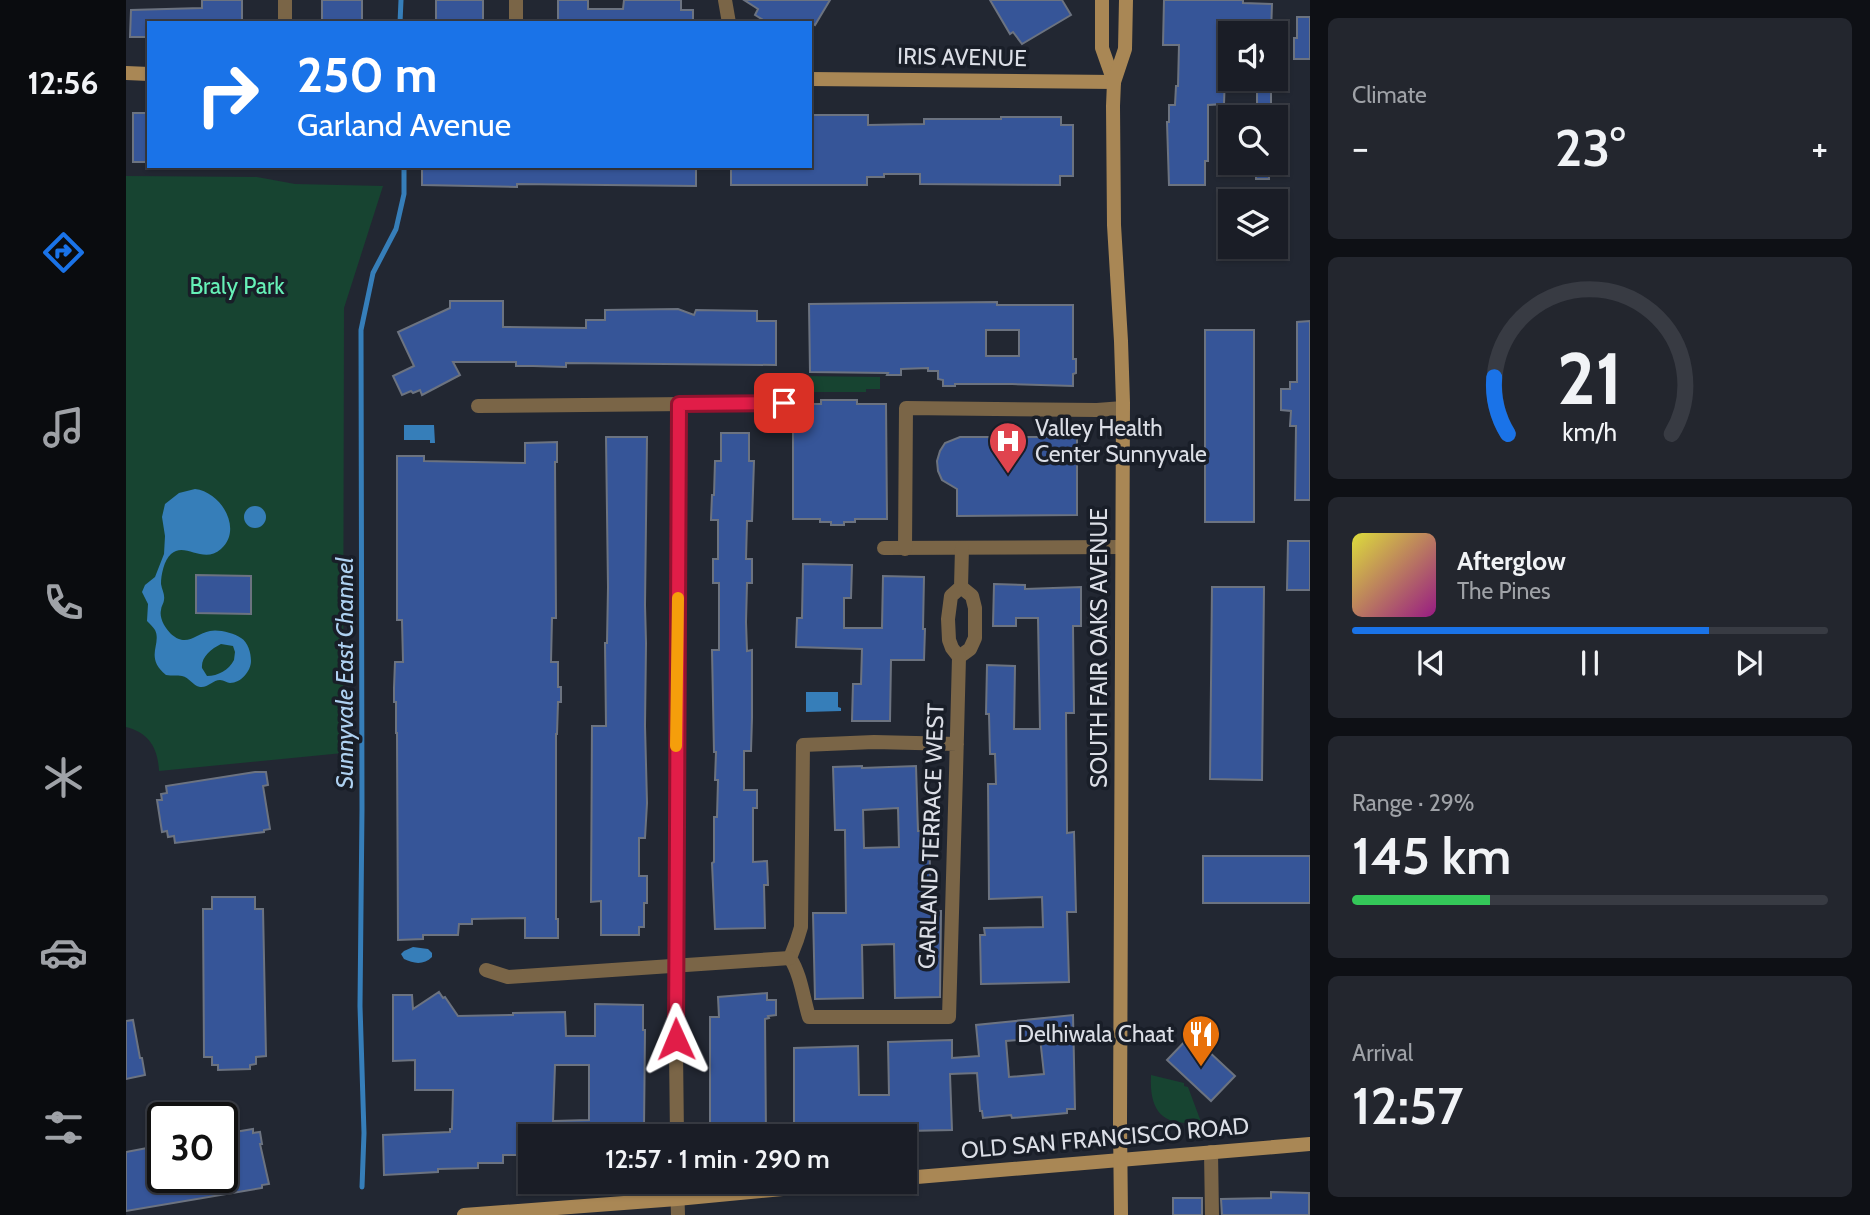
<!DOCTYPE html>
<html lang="en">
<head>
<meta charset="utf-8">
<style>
	body { margin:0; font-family:Cabin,sans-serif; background:#23262e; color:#f1f3f6; height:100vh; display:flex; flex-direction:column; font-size:26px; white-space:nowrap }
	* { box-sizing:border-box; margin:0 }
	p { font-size:23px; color:#9fa2a7 }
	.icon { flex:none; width:38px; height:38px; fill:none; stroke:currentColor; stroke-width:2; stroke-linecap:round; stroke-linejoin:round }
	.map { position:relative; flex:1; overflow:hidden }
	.sheet { display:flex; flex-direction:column; gap:18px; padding:18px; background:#0e1015; width:560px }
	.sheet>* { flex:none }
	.top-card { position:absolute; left:21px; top:21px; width:665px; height:147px; border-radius:0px; box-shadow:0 2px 5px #0004,0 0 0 2px #383b43; background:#1a73e8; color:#fff; overflow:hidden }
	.fabs { position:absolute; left:1092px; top:21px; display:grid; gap:14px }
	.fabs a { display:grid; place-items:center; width:70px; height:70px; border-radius:0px; background:#1a1d26; box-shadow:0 2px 5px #0004,0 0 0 2px #383b43; font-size:35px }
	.speed { position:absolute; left:21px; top:1102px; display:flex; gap:14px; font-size:35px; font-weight:700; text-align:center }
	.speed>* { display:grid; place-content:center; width:91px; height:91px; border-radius:50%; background:#1a1d26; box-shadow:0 2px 5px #0004,0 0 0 2px #383b43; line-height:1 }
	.speed .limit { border:4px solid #111; border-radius:10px; background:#fff; color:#111 }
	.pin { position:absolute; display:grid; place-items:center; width:60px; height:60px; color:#fff; margin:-30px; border-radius:14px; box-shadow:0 4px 10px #0006 }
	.me { position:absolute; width:77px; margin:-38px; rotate:359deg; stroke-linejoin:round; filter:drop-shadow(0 0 5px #0008) }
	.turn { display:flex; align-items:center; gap:24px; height:147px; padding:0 35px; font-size:32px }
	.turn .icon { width:91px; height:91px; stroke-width:2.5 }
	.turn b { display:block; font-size:49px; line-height:60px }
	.big { font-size:52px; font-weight:600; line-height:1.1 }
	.sheet .widget { flex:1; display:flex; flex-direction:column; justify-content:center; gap:10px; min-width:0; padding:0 24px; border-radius:10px; background:#23262e }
	.sheet .dial { align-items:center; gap:0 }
	.dial svg { height:182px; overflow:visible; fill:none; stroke:#383b43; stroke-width:7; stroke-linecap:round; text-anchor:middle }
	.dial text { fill:#f1f3f6; stroke:none }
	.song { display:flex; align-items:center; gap:21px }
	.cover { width:84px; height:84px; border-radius:10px; background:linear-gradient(135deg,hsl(60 70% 55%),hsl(310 70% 35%)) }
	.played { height:7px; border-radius:4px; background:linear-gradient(90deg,#1a73e8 75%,#383b43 75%) }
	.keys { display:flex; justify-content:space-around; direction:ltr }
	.heat { display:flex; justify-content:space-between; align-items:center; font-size:38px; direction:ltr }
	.charge { height:10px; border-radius:5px; background:linear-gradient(90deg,#34c759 29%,#383b43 0) }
	.trip { position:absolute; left:392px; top:1124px; width:399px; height:70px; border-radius:0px; background:#1a1d26; box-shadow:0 2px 5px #0004,0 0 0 2px #383b43; font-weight:600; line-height:70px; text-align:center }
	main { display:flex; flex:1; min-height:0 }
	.dock { display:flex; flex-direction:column; width:126px; justify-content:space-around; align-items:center; background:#0a0c0f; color:#9fa2a7 }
	.dock .icon { width:49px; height:49px }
	.dock .current { color:#1a73e8 }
	.dock b { font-size:32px; color:#f1f3f6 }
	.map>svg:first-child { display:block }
</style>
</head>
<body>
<main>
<nav class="dock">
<b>12:56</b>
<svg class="icon current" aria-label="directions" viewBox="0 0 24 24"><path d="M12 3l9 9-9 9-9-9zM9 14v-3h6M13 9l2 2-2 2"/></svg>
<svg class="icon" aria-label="music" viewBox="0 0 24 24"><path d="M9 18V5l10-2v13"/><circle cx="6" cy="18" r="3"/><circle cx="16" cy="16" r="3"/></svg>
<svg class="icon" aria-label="phone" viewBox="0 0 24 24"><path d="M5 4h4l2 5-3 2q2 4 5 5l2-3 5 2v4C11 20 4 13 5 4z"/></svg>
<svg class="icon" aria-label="climate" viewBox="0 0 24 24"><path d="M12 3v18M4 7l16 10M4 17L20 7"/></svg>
<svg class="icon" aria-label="car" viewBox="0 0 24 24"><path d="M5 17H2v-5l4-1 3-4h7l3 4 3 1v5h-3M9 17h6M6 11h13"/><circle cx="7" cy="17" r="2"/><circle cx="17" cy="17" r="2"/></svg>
<svg class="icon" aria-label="filters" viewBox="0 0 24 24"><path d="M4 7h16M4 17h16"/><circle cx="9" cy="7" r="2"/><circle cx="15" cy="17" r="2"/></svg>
</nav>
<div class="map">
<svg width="1184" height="1215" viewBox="0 0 1184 1215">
	<rect width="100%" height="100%" fill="#222732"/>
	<!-- green -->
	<g fill="#174431">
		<path d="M0 176 131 177 169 184 257 186 218 308 217 753 33 771C32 748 23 733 0 727Z"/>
		<path d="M674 376 754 377V389H740V392H674Z"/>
		<path d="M1025 1075 1058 1083V1086L1062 1087 1075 1122C1038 1127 1023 1113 1025 1075Z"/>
	</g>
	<!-- water -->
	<g fill="#367eb9" fill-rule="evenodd">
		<path d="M278 425H308L309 443H304V440H278Z"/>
		<path d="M69 489C96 492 117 530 95 549 77 565 59 541 45 554 38 560 35 575 35 584 36 590 39 594 38 600 38 603 35 606 35 610 33 618 39 628 45 634 61 648 69 634 84 631 92 629 108 633 115 638 122 642 125 653 125 661 125 671 115 683 104 683 101 683 98 680 94 680 87 680 82 688 74 687 67 686 63 677 56 676 51 675 46 676 40 675 18 657 36 644 29 630 27 627 24 624 21 621L22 604 16 592 19 585 29 577 38 554 39 536 36 517 39 504 53 493ZM95 644 107 646 109 652 108 660C103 670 92 676 81 676L76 668C75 657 85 649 95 644Z"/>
		<circle cx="129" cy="517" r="11"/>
		<path d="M680 692H712V707L715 708V711L680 712Z"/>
		<path d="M287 947 302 949 306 953V957C298 965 288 964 278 959L275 954 278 951Z"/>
	</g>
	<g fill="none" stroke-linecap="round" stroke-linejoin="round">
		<!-- stream -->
		<g stroke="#367eb9" stroke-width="5">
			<path d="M274 23 275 0"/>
			<path d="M236 1187 238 1133 234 1006 236 809 235 330 247 273 270 229 278 194V166"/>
		</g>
	</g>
	<!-- building -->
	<g fill="#365598" stroke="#6c7380" stroke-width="2" fill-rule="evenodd">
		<path d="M76 0H116V23H23V37H4L5 10 76 8Z"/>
		<rect x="196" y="0" width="40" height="23"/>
		<rect x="310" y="0" width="47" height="23"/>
		<path d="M432 0H462V9H497L498 0H555V10H567V23H432Z"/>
		<path d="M618 0H704L689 25 686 23H642L629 15 632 9Z"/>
		<path d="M864 0H936L945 15 896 44 887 32 884 34Z"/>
		<path d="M1038 0H1117V3L1146 4 1145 33H1104V45H1100L1098 104 1082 105V161H1079V185H1043L1041 122H1043V105H1049L1050 86H1052L1053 45H1037Z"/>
		<path d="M1171 17H1184V59H1168V38H1171Z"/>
		<rect x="1131" y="79" width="14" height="38"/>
		<rect x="7" y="113" width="16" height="49"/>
		<path d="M684 115H742V125L798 124V119H875V117H935V125H947V176H934V185L794 184V174H758V177H741V185H605V166H684Z"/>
		<rect x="1130" y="163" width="13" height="16"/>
		<path d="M296 166H570V186L391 184V187L296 185Z"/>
		<path d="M324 301H377V327L460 328V320H479V310L552 309 568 315 570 310 631 311V321H650V365L440 363V367L407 366H390V362H327L334 375 296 395 294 390 287 393 285 391 276 395 267 376 288 366 272 332 324 308Z"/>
		<path d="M871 302V305H947V359H950V373L947 374V386L886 384H829V386H817V380L812 379V371H802V368L775 369V375H761L762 373 684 372 683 304ZM860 330H893V356H860Z"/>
		<path d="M1184 321V500H1169L1170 426H1164L1165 411 1155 410V389H1164V382H1171V322Z"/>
		<rect x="1079" y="330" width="49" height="192"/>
		<path d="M695 400H731V404H760L761 519H729V522H718V525H705V522H694V519H667V404H695Z"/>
		<path d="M595 433H623V461H628L626 521H621L620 559H626V583H621L620 622 621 651 626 650V718L625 751H618V790H631V808H627V862L641 861 642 885H638L639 928 589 929 586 863 588 862V817H591L592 780H589L590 752H588L586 650H593V583H587V559H592V520H585L586 495H588L589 461H595Z"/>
		<path d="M480 437H521L519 605 520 643 519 726 521 803 519 838H513V876H521V903H518V927H513V935H475V901L465 902 466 726H480L479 643H481L482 587Z"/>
		<path d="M834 437H951V515L831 516V489L816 480 812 471 811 461 814 451 819 443Z"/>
		<path d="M431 442V462H429L430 618H426L425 662H432V687H435V702H432L431 734H430V919H432V938H399V918L346 919V924H333L332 935H297V939L272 940 271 733H270V702H268V688L269 662H277L276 620H271V456H298V461L399 463V443Z"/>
		<path d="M1162 541H1184V590H1161Z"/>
		<path d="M677 564 726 565 725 598H718V628H756L757 576 798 577 797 629H799L798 660H765L764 721H726L727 684H735L736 649 670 647 671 618H676Z"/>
		<path d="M70 575 125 576V614L70 613Z"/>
		<path d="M868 584 899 585V589L955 587V626H947L948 713H940L941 833 948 832 950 912H941L943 982 855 984 854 935H859L858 928 917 927 916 897 863 899 862 784H870L869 754H864L863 714H860L861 665 889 666 888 729H914L912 618H890V626H867Z"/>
		<path d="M1086 587H1138L1136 780 1084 779Z"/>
		<path d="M736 766V768L790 766 792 831H803L805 911H815L814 997 769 998 768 944 736 945 737 998 689 999 687 913H720L719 830H709L707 767ZM772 808 773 847 738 848 737 810Z"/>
		<path d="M129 772H140L142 785 137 786 144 829 138 830V832L122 834 49 843 48 836 42 837 41 831 36 832 31 800H36L35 794 41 793 40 786Z"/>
		<rect x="1077" y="856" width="107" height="47"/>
		<path d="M86 897H129V909H137L140 1056 130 1057V1064L124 1065V1069L92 1070V1065H86V1057H78L77 909H86Z"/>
		<path d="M313 992 317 998 319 997 332 1016 387 1015V1013L439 1012 440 1036H469V1004L517 1005V1030H519L518 1128H507L508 1136H404V1155H377V1163H352V1168L312 1169V1172L258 1175 257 1135 324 1132V1129H326L327 1090H289V1060L267 1061V995H286L287 1009ZM429 1065H463V1120L427 1121Z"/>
		<path d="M641 993V1000H650V1015L642 1016 643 1018 639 1019 640 1136H584V1017H593L592 997Z"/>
		<path d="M947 1015 949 1109H941V1113L886 1118 885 1115 857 1118 856 1111H854L851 1073 824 1074 826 1130 735 1132 736 1136H668V1048L732 1046 733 1095H763L762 1042 826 1040V1058L853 1056 850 1025ZM914 1038 918 1074 883 1077 880 1041Z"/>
		<path d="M7 1020 14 1058H16L19 1075 0 1079V1021Z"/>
		<path d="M1065 1035 1109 1076 1085 1101 1041 1060Z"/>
		<path d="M127 1129V1133L134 1132 136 1144H134L143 1184 136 1185V1188L0 1211V1152L37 1145V1178H96V1134Z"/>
		<path d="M1145 1192 1183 1193V1215H1096L1095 1199 1145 1198Z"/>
		<rect x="1047" y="1198" width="29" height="17"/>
	</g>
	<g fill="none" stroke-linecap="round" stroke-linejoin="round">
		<!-- street -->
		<g stroke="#7a6547" stroke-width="14">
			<path d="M599 0 603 23"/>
			<path d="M159 23V0"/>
			<path d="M390 23V0"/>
			<path d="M352 406 658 403"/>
			<path d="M758 548 996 547"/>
			<path d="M779 549 780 408 971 410 997 408"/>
			<path d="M833 657 844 649 849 638V608L846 596 835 587"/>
			<path d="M831 744 748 742 677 745 675 927 671 940 664 958C675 975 677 997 683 1017H823L830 773 833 657 826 648 823 640 822 619 825 596 835 587 836 548"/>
			<path d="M360 970 382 977 664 958"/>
			<path d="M551 1136 549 966 553 404"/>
			<path d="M1085 1152 1086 1215"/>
			<path d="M551 1181 552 1215"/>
		</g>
		<!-- secondary -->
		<g stroke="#a98755" stroke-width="14">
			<path d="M976 0V48L988 82"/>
			<path d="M0 73 23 74"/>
			<path d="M684 79 988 82"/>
			<path d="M779 1178 1184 1144"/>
			<path d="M338 1215 551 1199 741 1181"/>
			<path d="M995 1215 994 1123 997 403 995 341 988 225 987 106 988 82 999 49 1000 0"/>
		</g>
	</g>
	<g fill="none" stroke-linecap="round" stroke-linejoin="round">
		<defs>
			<path id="route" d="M550 1039 553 404 658 403"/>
		</defs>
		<!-- route casing -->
		<use href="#route" stroke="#92132f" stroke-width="18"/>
		<!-- route -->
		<use href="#route" stroke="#e11d48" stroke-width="12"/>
		<!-- slow -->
		<path stroke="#f59e0b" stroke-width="12" d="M550 746 552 598"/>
	</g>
	<!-- icons -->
	<defs>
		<symbol id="hospital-pin" viewBox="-11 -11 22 30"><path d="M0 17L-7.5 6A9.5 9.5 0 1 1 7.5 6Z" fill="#e0444e" stroke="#191e28"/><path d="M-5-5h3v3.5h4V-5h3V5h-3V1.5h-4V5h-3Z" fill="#fff"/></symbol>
		<symbol id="restaurant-pin" viewBox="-11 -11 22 30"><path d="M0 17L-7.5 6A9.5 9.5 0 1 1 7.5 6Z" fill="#e8710a" stroke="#191e28"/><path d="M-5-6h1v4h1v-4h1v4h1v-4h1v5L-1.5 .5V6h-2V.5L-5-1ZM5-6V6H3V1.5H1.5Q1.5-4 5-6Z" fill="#fff"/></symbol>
	</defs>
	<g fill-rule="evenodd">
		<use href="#hospital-pin" x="860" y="419" width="44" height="60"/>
		<use href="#restaurant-pin" x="1053" y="1012" width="44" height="60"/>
	</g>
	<g text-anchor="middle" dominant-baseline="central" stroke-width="7" stroke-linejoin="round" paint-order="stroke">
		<!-- street labels -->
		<g font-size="23" fill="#dbdee6" stroke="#191e28">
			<text transform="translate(836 57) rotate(1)">IRIS AVENUE</text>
			<text transform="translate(973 648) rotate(-90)">SOUTH FAIR OAKS AVENUE</text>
			<text transform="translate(805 836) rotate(-88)">GARLAND TERRACE WEST</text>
			<text transform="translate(979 1138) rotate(-5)">OLD SAN FRANCISCO ROAD</text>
		</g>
		<!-- park labels -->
		<g font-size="23" fill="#66f0b7" stroke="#191e28">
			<text x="111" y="286">Braly Park</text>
		</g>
		<!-- poi labels -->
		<g font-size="23" fill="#dbdee6" stroke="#191e28" text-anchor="start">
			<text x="909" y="428">Valley Health<tspan x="909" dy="26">Center Sunnyvale</tspan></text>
			<text x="1048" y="1034" text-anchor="end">Delhiwala Chaat</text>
		</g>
		<!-- water labels -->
		<g font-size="24" font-style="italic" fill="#aed1f1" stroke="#191e28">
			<text transform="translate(218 673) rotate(-90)">Sunnyvale East Channel</text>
		</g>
	</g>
</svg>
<div class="fabs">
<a><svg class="icon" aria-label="sound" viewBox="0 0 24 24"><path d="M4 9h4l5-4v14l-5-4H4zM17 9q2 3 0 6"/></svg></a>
<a><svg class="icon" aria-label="search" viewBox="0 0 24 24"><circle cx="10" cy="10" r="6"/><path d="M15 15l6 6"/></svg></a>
<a><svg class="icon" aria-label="layers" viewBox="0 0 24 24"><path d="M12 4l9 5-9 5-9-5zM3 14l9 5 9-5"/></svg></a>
</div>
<div class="speed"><div class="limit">30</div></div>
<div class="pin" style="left:658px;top:403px;background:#d93025"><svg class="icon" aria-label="arrive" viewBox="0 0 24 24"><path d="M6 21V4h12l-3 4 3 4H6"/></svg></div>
<svg class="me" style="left:550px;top:1039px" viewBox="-20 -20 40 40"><path d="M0-17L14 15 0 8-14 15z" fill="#e11d48" stroke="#fff" stroke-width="4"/></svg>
<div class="trip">12:57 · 1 min · 290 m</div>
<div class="top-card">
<div class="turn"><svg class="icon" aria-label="right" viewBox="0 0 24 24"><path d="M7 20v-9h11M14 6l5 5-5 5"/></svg><div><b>250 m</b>Garland Avenue</div></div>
</div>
</div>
<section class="sheet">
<div class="widget"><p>Climate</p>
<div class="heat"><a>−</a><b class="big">23°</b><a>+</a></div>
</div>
<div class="widget dial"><svg viewBox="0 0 100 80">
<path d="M14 69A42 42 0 1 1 86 69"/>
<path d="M14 69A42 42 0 0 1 8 44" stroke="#1a73e8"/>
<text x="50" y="56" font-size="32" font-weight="700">21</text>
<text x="50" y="72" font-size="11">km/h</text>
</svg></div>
<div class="widget">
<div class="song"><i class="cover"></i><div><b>Afterglow</b><p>The Pines</p></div></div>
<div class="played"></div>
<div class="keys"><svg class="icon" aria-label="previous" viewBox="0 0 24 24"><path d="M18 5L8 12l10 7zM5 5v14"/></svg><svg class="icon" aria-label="pause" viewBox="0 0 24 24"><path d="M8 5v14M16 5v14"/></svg><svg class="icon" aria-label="next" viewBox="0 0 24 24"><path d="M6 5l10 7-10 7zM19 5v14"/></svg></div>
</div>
<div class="widget"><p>Range · 29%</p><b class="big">145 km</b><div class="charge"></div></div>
<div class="widget"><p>Arrival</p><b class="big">12:57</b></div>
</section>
</main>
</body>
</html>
